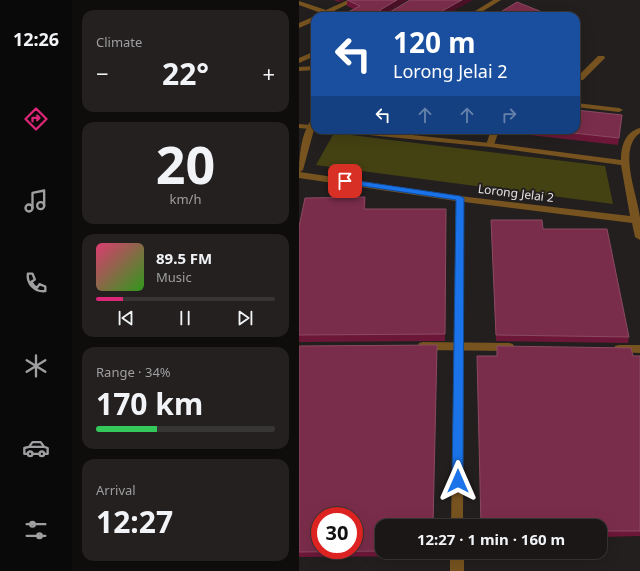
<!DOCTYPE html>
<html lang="en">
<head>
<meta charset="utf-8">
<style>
	body { margin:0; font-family:"Noto Sans",sans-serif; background:#23201f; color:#f1f3f6; height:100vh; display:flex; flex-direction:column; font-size:15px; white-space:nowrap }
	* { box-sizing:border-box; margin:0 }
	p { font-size:13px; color:#9f9fa1 }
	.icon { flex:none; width:22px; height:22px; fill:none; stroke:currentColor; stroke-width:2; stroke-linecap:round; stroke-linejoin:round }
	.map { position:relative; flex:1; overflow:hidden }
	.panel { display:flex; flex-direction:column; gap:10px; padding:10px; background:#0e0d0c; width:227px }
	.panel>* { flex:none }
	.banner { position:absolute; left:12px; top:12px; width:269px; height:122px; border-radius:12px; box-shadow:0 4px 16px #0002,0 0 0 1px #383635; background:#1a4fa0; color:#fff; overflow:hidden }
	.speed { position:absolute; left:12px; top:507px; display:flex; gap:8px; font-size:20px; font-weight:700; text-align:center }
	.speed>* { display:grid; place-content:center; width:52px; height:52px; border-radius:50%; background:#1a1716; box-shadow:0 4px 16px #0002,0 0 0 1px #383635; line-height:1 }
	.speed .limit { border:6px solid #d22; background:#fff; color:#111 }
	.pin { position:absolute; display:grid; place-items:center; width:34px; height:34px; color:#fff; margin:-17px; border-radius:8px; box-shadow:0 2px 6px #0006 }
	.me { position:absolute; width:44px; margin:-22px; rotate:0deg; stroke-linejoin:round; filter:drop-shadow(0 0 3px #0008) }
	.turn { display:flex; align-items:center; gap:14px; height:84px; padding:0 16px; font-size:18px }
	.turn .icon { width:52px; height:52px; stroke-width:2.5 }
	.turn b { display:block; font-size:28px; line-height:34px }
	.lanes { display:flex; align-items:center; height:38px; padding:0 16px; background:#0003; justify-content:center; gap:20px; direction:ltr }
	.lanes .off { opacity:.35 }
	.big { font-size:30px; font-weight:700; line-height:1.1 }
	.panel .tile { flex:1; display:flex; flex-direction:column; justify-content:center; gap:6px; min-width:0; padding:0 14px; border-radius:12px; background:#23201f }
	.panel .dial { align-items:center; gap:0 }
	.dial b { font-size:52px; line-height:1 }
	.song { display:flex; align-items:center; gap:12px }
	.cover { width:48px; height:48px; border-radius:6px; background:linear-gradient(135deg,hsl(340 70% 55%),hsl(110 70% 35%)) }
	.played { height:4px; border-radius:2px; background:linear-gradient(90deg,#db2777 15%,#383635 15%) }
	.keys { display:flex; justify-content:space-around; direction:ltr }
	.heat { display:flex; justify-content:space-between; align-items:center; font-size:22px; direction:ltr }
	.charge { height:6px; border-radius:3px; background:linear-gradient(90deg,#34c759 34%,#383635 0) }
	.trip { position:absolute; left:76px; top:519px; width:232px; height:40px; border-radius:12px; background:#1a1716; box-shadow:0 4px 16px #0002,0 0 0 1px #383635; font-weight:700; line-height:40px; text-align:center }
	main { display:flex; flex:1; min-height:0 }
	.tabs { display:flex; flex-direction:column; width:72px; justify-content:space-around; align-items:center; background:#0a0909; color:#9f9fa1 }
	.tabs .icon { width:28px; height:28px }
	.tabs .current { color:#db2777 }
	.tabs b { font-size:18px; color:#f1f3f6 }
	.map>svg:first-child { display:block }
</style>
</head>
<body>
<main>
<nav class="tabs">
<b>12:26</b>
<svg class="icon current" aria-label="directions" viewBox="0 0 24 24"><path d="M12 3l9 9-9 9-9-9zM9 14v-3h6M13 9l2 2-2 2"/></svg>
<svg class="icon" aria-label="music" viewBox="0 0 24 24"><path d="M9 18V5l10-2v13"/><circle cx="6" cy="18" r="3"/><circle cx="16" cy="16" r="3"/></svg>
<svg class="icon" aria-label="phone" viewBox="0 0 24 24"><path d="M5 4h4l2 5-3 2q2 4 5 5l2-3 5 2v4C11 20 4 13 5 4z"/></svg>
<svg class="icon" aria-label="climate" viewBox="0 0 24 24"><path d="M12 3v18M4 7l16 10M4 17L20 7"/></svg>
<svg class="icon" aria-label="car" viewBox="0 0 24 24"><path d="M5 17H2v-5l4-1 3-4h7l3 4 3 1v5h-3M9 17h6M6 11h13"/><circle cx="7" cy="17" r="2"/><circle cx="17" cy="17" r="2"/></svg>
<svg class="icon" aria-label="filters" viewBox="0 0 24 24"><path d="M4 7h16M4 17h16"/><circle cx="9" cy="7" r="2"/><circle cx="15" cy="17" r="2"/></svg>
</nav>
<section class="panel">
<div class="tile"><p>Climate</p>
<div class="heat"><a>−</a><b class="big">22°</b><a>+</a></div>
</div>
<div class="tile dial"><b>20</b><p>km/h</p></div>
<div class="tile">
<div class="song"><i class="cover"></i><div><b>89.5 FM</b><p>Music</p></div></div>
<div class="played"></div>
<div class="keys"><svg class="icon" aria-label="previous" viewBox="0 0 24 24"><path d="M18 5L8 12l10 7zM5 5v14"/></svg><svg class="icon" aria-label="pause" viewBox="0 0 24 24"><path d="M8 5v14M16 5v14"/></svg><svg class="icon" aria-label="next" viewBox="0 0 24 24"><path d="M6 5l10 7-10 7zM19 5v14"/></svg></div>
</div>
<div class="tile"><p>Range · 34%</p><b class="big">170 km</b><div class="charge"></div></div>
<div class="tile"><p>Arrival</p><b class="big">12:27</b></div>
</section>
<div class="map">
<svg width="341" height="571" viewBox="0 0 341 571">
	<rect width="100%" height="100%" fill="#221f1e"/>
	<!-- green -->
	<path fill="#444213" d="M35 133 306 166 314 204 17 165Z"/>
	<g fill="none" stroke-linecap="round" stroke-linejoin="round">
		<!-- lane -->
		<g fill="#77531f" fill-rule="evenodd">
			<path d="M16 51V56L0 63V58Z"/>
			<path d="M299 56H305L306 58 284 80H277V76H279Z"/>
			<path d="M16 66V70L0 71V67Z"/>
			<path d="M277 103 320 108 324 110 320 112 277 107Z"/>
			<path d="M0 124 11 125 15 127 11 129 0 128Z"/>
			<path d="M192 130H200L195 145 191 147 187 145Z"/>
			<path d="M124 342 210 343 214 344 215 347 214 350 210 351 124 350 120 349 119 346 120 343Z"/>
			<path d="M320 345H341V353L316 352 315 349 316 346Z"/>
		</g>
		<!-- street -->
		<g fill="#77531f" fill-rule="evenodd">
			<path d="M49 0H57L25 16H17L22 13 0 5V1L27 10Z"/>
			<path d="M194 0H202L176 16H168Z"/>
			<path d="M16 16V21L0 28V23Z"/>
			<path d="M13 118H16V126L4 170 1 172 161 196 331 216 322 165 191 147 40 132 36 130H64L191 143 322 160C322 146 326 132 341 128V133C318 149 339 196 341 218 341 225 341 233 341 240L336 237 333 223 165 202 164 526H152L157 201 0 178C0 157 1 136 13 118Z"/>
			<rect x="151" y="552" width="14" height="19"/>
		</g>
	</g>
	<!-- wall -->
	<g fill="#6d1738">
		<path d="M35 0H46L40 2Z"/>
		<path d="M48 0H108L89 12 145 16 55 9 48 6Z"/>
		<path d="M201 130H277L320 138 319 145 205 132 201 131Z"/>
		<path d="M67 204 66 209 147 215 146 341 0 342V227Z"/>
		<path d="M192 220 244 229 330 337 329 343 197 341Z"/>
		<path d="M138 345V352L83 526V552H134L133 556 0 557V346Z"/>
		<path d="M198 346 334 356H341V536L301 537V526L198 356Z"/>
	</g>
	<!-- shaded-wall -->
	<g fill="#4a1126">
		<path d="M40 0H46L40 2Z"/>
		<path d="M98 0H108L82 16 81 10Z"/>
		<path d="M163 0H174L145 16H134Z"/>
		<path d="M243 12V16H236Z"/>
		<path d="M66 197 67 204 65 216V209Z"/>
	</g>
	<!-- building -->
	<g fill="#7a2d4a" stroke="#8b4a62" fill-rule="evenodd">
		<path d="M48 0H98L81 10 82 12H91L111 0H163L134 16H41L61 6Z"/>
		<path d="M218 2 243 12 236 16H195Z"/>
		<path d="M277 110 323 115 320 138 247 130H277Z"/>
		<path d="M66 197 65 209H147L146 334 0 335V227L6 198Z"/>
		<path d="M192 220H243L244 229H308L330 337 197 335Z"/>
		<path d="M138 345 134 526H83V551L0 552V346ZM21 516H55V550H21Z"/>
		<path d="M198 346 332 348 334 356H341V531H301V526H182L178 356H198Z"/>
	</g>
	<!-- route -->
	<path fill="#1a73e8" stroke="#114b97" d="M46 179 161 196 165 198 164 481 163 485 159 486 155 485 153 481 157 200 43 183V180Z"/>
	<g text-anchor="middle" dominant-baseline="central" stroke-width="4" stroke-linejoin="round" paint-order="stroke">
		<!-- street labels -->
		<g font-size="12" fill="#e5e3e2" stroke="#221f1e">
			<text transform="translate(217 193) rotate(7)">Lorong Jelai 2</text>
		</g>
	</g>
</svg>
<div class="speed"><div class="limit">30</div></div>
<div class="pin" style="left:46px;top:181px;background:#d93025"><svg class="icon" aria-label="arrive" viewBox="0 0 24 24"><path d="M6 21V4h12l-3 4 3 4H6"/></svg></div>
<svg class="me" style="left:159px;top:481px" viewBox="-20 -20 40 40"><path d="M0-17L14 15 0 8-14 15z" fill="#1a73e8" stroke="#fff" stroke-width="4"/></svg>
<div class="trip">12:27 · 1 min · 160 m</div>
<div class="banner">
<div class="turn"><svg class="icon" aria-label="left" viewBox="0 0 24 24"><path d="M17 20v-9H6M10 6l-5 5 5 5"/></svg><div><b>120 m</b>Lorong Jelai 2</div></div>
<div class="lanes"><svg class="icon" aria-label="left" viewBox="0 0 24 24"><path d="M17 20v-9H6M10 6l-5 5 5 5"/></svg><svg class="icon off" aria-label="ahead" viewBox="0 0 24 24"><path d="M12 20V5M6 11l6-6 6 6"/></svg><svg class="icon off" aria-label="ahead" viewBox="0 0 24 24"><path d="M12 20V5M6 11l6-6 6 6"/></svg><svg class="icon off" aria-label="right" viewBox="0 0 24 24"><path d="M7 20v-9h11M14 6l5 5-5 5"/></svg></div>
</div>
</div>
</main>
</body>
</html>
